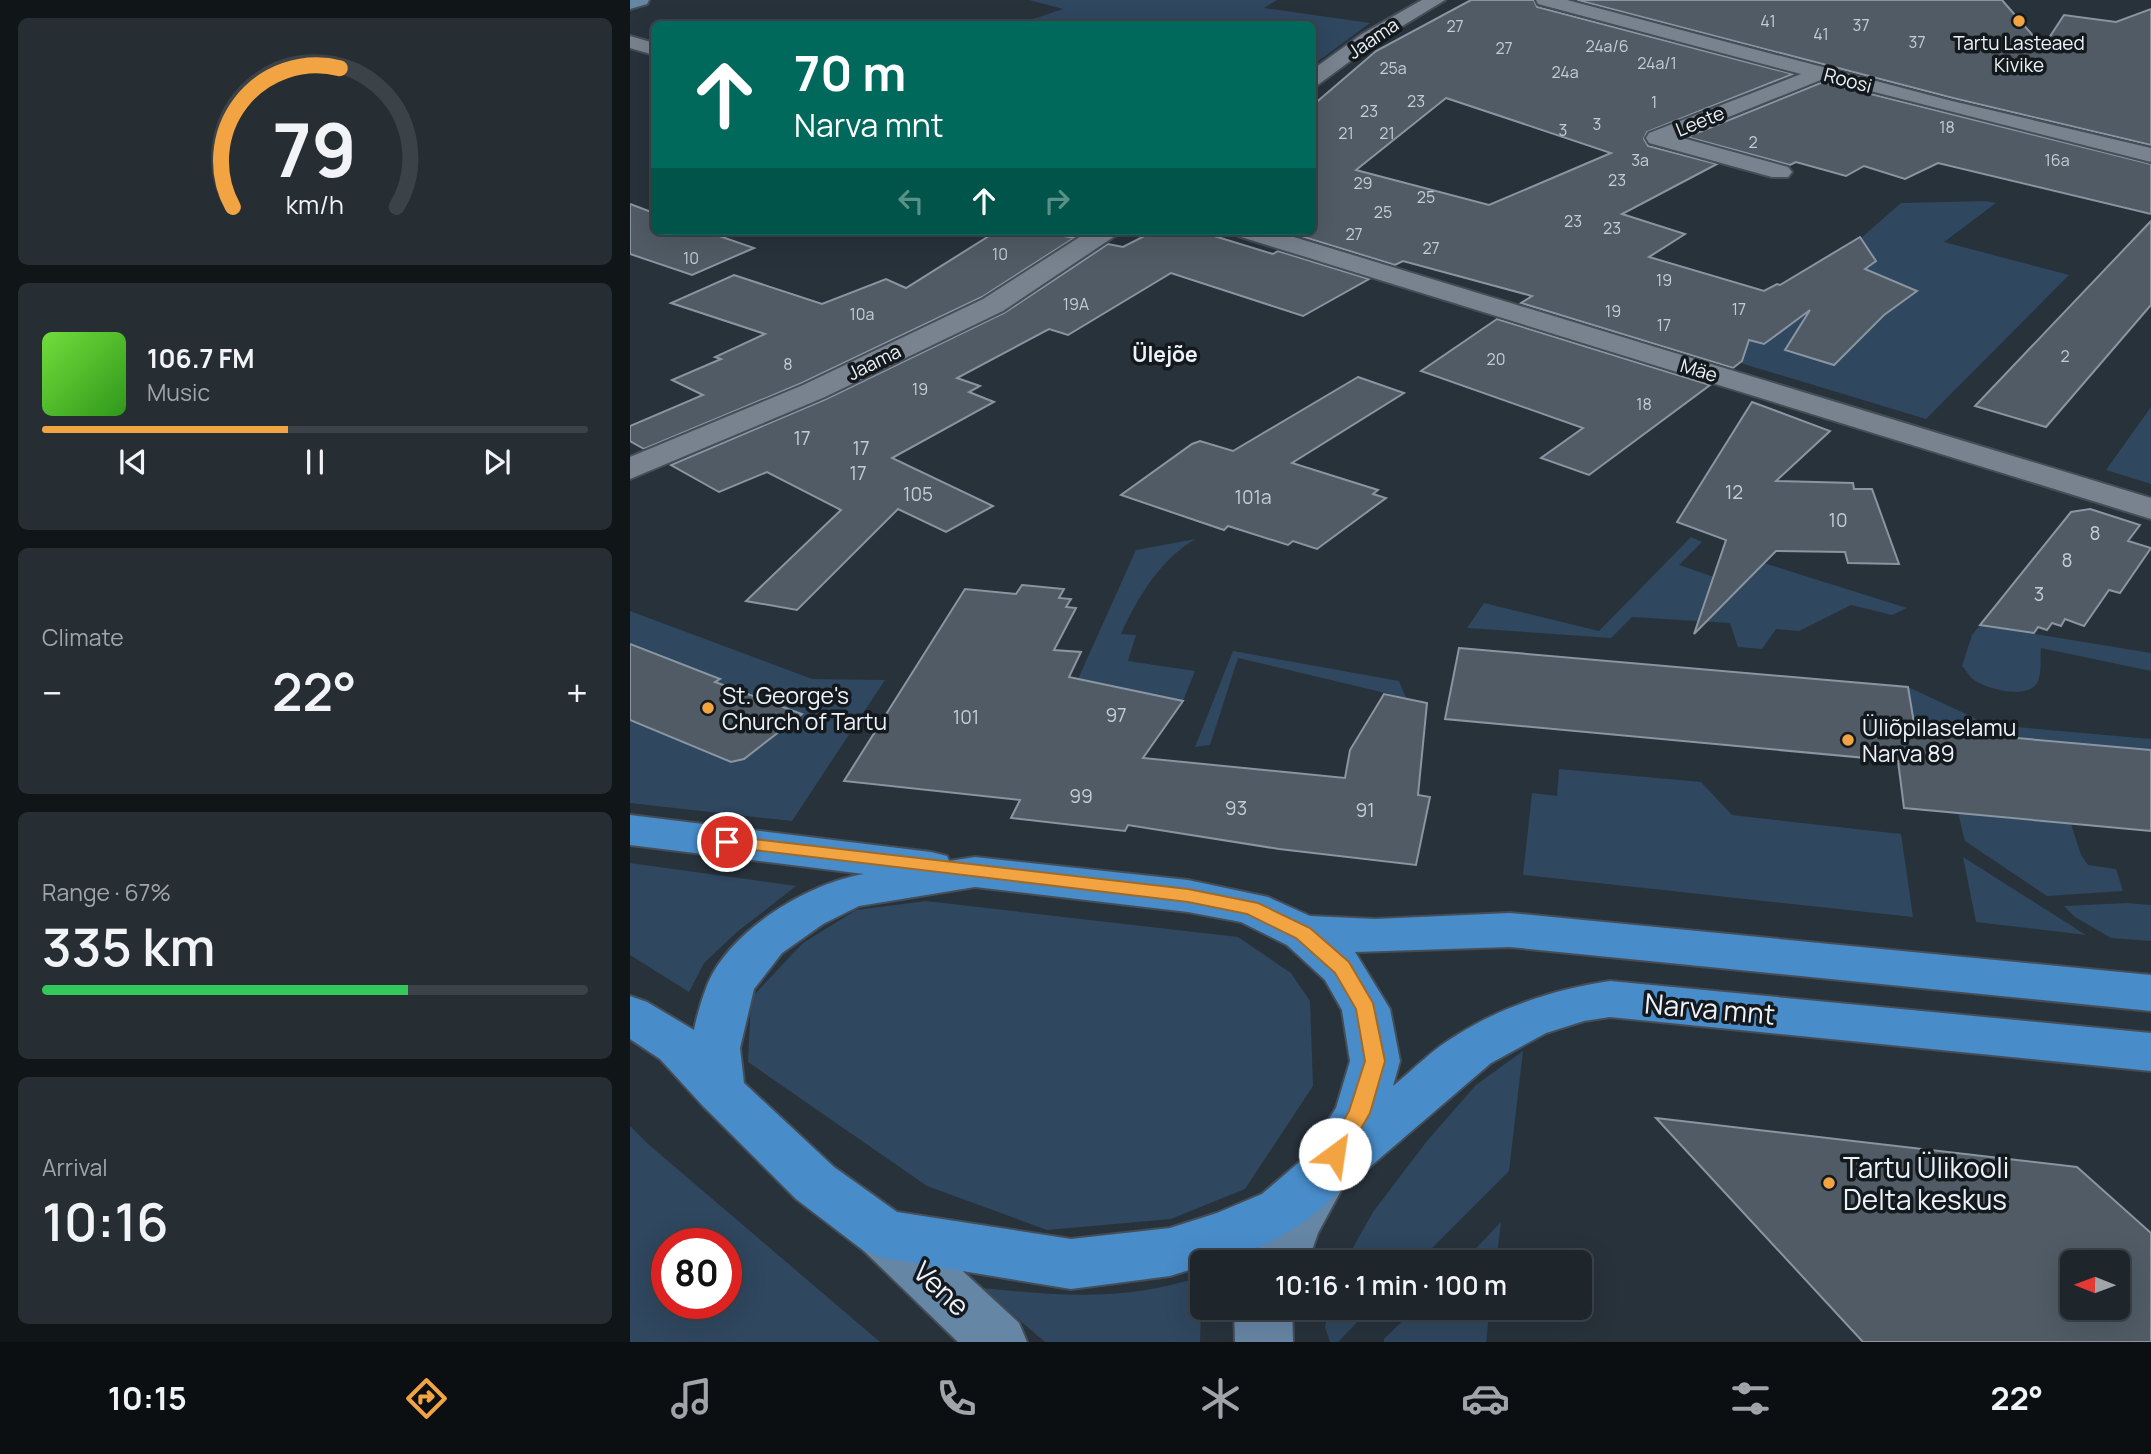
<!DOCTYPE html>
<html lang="en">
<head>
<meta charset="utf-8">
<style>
	body { margin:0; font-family:Manrope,sans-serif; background:#262e34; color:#f1f3f6; height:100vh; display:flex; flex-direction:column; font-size:26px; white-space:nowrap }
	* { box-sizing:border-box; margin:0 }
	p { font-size:23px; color:#a1a5a9 }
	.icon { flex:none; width:38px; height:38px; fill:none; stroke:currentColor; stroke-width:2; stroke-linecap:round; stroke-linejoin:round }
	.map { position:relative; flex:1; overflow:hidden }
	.panel { display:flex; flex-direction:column; gap:18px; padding:18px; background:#101518; width:630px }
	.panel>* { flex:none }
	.banner { position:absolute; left:21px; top:21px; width:665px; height:214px; border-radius:10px; box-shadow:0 7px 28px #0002,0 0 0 2px #3c4348; background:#00695c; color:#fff; overflow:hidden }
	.needle { width:46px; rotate:271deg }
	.buttons { position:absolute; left:1430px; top:1250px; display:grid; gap:14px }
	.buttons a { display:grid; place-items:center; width:70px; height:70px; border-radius:10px; background:#1e262c; box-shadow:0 7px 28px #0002,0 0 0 2px #3c4348; font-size:35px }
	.speed { position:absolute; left:21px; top:1228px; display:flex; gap:14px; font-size:35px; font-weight:700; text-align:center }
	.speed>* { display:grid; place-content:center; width:91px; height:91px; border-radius:50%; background:#1e262c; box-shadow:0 7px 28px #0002,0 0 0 2px #3c4348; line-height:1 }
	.speed .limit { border:10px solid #d22; background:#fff; color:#111 }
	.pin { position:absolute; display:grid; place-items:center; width:60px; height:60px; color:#fff; margin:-30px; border:4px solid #fff; border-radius:50%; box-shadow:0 2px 7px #0007 }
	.me { position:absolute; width:77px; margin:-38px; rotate:31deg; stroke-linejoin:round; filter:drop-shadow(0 0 5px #0008) }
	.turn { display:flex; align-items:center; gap:24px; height:147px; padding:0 28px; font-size:32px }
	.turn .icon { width:91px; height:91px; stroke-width:2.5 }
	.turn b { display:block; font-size:49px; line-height:60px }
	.lanes { display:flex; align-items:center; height:66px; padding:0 28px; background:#0003; justify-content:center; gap:35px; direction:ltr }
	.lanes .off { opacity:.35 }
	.big { font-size:52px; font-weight:600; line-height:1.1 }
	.panel .tile { flex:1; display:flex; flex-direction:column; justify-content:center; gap:10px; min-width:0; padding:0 24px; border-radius:10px; background:#262e34 }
	.panel .dial { align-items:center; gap:0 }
	.dial svg { height:182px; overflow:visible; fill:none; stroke:#3c4348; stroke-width:7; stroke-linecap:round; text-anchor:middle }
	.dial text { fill:#f1f3f6; stroke:none }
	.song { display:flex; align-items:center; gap:21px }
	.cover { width:84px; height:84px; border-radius:10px; background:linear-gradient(135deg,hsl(100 70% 55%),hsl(110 70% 35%)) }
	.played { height:7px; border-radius:4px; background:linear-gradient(90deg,#f3a442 45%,#3c4348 45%) }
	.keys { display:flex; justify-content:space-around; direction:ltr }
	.heat { display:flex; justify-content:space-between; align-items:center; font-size:38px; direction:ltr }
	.charge { height:10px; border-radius:5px; background:linear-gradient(90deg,#34c759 67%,#3c4348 0) }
	.trip { position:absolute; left:560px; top:1250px; width:402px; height:70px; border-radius:10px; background:#1e262c; box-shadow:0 7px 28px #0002,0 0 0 2px #3c4348; font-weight:600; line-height:70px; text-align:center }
	.dock { display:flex; height:112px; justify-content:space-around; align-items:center; background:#0c0f12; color:#a1a5a9 }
	.dock .icon { width:49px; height:49px }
	.dock .selected { color:#f3a442 }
	.dock b { font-size:32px; color:#f1f3f6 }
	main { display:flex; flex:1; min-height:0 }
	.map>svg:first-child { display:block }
</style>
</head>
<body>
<main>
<section class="panel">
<div class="tile dial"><svg viewBox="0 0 100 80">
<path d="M14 69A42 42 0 1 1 86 69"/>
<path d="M14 69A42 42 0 0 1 61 8" stroke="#f3a442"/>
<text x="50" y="56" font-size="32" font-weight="700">79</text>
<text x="50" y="72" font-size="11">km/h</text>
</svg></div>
<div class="tile">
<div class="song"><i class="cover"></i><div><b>106.7 FM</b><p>Music</p></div></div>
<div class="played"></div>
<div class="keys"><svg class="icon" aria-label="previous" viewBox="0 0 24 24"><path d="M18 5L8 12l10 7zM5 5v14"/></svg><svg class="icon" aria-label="pause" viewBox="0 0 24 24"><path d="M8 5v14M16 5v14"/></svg><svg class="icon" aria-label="next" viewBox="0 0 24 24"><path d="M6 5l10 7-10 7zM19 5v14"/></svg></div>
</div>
<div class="tile"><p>Climate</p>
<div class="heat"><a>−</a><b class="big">22°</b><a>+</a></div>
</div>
<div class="tile"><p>Range · 67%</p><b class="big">335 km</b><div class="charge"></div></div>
<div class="tile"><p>Arrival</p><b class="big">10:16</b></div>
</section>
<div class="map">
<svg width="1521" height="1342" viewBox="0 0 1521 1342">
	<rect width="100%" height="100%" fill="#28323b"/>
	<!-- green -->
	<g fill="#2f475f" fill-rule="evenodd">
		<path d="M399 0H647L634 8 740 23 683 65 682 24H388L433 9Z"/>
		<path d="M1355 201 1366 203 1314 242 1439 275 1296 419 1094 358 1271 203Z"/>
		<path d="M1521 407V484L1476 470Z"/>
		<path d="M1061 537 1072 542 1049 565 1111 586 1134 563 1277 608 1262 615 1221 605 1169 631 1146 629 1132 649 1108 647 1100 623 1002 617 981 638 837 628 854 603 969 631Z"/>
		<path d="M566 539C531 558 507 598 491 634L506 635 498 661 565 671 553 701 448 679 506 550Z"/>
		<path d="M0 611 182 679 255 680 162 821 0 803Z"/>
		<path d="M1350 625 1521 653V671L1411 648C1410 657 1412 672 1408 681 1400 701 1355 689 1343 679 1339 676 1336 670 1332 666L1342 635Z"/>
		<path d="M603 651 769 681 776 698 608 658 580 745 565 747Z"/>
		<path d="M1278 687 1349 720 1375 726 1521 739V750L1285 729Z"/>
		<path d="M929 769 1071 782 1102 815 1271 834 1283 917 893 875 902 793 927 796Z"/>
		<path d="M1328 813 1441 824 1451 855 1458 865 1486 869 1493 891 1417 896 1335 841Z"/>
		<path d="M1333 857 1456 935 1346 922Z"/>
		<path d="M0 863 166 886 107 932 74 963 59 992 0 955Z"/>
		<path d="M296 901 608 937 661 973 680 1001 683 1086 615 1189 541 1219 417 1230 297 1186 118 1062 121 998 173 943 226 910Z"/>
		<path d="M1497 903 1521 905V941L1481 938 1445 917 1434 906Z"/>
		<path d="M893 1051 879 1171 788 1262H715L743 1212 797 1141 846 1085Z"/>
		<path d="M0 1126 18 1144 250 1342H0ZM37 1244H96V1304H37Z"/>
		<path d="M871 1222 866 1262H833Z"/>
		<path d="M556 1281H572L570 1342H415L352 1288C422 1295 487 1301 556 1281Z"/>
		<path d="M699 1307H742L708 1342H700L695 1327Z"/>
		<path d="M787 1307H860L856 1342H754V1339Z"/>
	</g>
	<!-- building -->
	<g fill="#505b65" stroke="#8995a1" stroke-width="2" fill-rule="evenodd">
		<path d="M841 0H904L907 7 1163 74 1017 132 1014 139 1018 146 1087 164 992 214 1055 234 1019 257 1134 291 1147 284 1150 285 1230 237 1246 261 1235 269 1287 291 1254 315 1204 365 1155 350 1180 310 1134 344 1119 340 1112 361 1103 368 891 303 902 296 773 261 765 265 674 237 682 233V106L746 51ZM816 98 981 153 859 205 726 170Z"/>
		<path d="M947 0H1372L1413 47 1434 15 1486 22 1521 9V145L1323 98Z"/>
		<path d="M1193 82 1521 164V214L1308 163 1275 179 1234 166 1216 176 1166 162 1160 165 1057 137Z"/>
		<path d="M0 204 24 213V231H75L124 248 62 275 0 254Z"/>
		<path d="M1521 221V305L1416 427 1345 406Z"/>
		<path d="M367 231H409L444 238 352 297 172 383 14 449 0 441V426L73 395 42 380 91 359 85 357 135 334 41 303 104 275 192 304 256 279 276 288Z"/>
		<path d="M524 231H568L643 254 648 251 739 279 673 316 541 273 438 335 419 329 327 378 350 386 339 392 364 402 262 458 363 506 316 532 268 509 167 610 116 601 211 510 137 472 89 492 41 465 196 399 374 313 478 244 493 247Z"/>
		<path d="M867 319 1080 385 959 475 911 458 953 428 791 371Z"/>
		<path d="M728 377 774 393 662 463 748 490 743 494 756 498 687 549 663 541 658 545 598 526 594 530 491 495 562 444 570 441 603 451Z"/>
		<path d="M1122 402 1200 431 1146 481 1223 483 1224 489H1242L1269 564 1218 563 1215 552 1146 551 1064 634 1096 540 1047 522Z"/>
		<path d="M1460 509 1510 525 1498 541 1521 548 1490 593 1479 590 1454 626 1435 619 1431 626 1422 623 1417 630 1408 627 1404 633 1350 625 1441 512Z"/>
		<path d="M392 585 434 589 429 598 441 599 436 607 446 608 424 650 451 652 439 677 553 701 513 758 715 778 720 750 754 694 797 703 788 795 800 797 786 865 649 849 498 825 495 831 381 818 390 800 214 781 335 589 386 594Z"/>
		<path d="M0 644 90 679 85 682 172 714 114 759 101 762 0 720Z"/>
		<path d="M829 648 1278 687 1285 729 1521 750V831L1274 808 1268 761 815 719Z"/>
		<path d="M1026 1118 1447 1167 1521 1233V1342H1233ZM1442 1262H1488V1307H1442Z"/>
	</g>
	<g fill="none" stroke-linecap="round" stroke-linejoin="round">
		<defs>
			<g id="minor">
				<path d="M792 0H815L746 42 689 84 682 86V70L732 34Z"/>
				<path d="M906 0H937L1322 101 1521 148V162L1193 79 1049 137 1158 167 1162 172 1158 177H1142L1019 143 1016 138 1019 133 1171 74 908 4Z"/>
				<path d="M0 36 24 43V55L0 48Z"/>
				<path d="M459 231H489L485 236 373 311 195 397 0 479V457L173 385 353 299Z"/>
				<path d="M604 231H644L1521 498V519L608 236Z"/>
			</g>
			<g id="secondary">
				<path d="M0 0H19L17 4 0 9Z"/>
				<path d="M687 1162 706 1169 714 1185 688 1233 678 1262H622L644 1210 668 1169Z"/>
				<path d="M254 1210 274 1217 389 1323 397 1342H328L234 1251 226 1234 234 1217Z"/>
				<path d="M604 1307H662L663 1342H605Z"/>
			</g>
			<path id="trunk" d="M0 815 301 852 317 856 319 861 345 857 558 880 638 897 680 916 745 919 880 913 1521 975V1011L880 947 725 952 760 1009 770 1061 763 1086C784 1069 804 1048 827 1035 873 1006 926 989 980 981L1521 1033V1071L980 1017 954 1021 916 1033 861 1063 735 1171 720 1175C697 1216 619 1262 572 1262V1266L540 1276 441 1289 254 1258 234 1251 166 1199 72 1105 30 1059 0 1039V996L17 1002 64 1030C67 1015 72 998 78 983 101 930 178 883 234 874L0 845ZM345 887 558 912 611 922 657 945 695 980 712 1010 720 1061 706 1108 674 1158 632 1194 587 1213 540 1228 441 1239 267 1212 204 1167 114 1083 110 1048 124 989 152 953 193 924 229 906Z"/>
		</defs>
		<!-- minor casing -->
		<use href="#minor" stroke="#454d56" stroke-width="4"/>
		<!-- secondary casing -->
		<use href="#secondary" stroke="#454d56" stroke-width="4"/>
		<!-- trunk casing -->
		<use href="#trunk" stroke="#454d56" stroke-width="4"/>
		<!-- minor -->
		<use href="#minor" fill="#78838f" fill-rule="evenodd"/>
		<!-- secondary -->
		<use href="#secondary" fill="#6686a5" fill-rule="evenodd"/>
		<!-- trunk -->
		<use href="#trunk" fill="#488cca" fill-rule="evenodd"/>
	</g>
	<!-- route -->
	<path fill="#f3a442" stroke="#9e6b2b" stroke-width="2" d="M97 836 558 889 628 903 680 928 719 962 743 1003 755 1061 740 1113 713 1160 705 1163 697 1160 694 1154 719 1111 735 1061 726 1009 705 973 666 938 617 914 558 902 91 846 88 842 91 837Z"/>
	<!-- markers -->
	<g fill="#f3a442" stroke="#14191d" stroke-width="2.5">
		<circle cx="1389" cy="21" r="7"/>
		<circle cx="78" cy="708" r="7"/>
		<circle cx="1218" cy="740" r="7"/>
		<circle cx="1199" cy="1183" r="7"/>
	</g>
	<g text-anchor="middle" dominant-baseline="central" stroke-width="7" stroke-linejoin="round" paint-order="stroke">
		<!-- far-number labels -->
		<g font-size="16" fill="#c5ccd4">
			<text x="1138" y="21">41</text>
			<text x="1231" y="25">37</text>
			<text x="825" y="26">27</text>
			<text x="1191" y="34">41</text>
			<text x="1287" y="42">37</text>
			<text x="977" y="46">24a/6</text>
			<text x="874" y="48">27</text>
			<text x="1027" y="63">24a/1</text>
			<text x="763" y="68">25a</text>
			<text x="935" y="72">24a</text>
			<text x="786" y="101">23</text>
			<text x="1024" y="102">1</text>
			<text x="739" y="111">23</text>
			<text x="967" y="124">3</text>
			<text x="1317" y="127">18</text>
			<text x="933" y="130">3</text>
			<text x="716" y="133">21</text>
			<text x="757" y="133">21</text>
			<text x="1123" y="142">2</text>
			<text x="1010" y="160">3a</text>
			<text x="1427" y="160">16a</text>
			<text x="987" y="180">23</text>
			<text x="733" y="183">29</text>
			<text x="796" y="197">25</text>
			<text x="753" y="212">25</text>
			<text x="943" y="221">23</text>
			<text x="982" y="228">23</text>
			<text x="724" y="234">27</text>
			<text x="801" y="248">27</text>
			<text x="370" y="254">10</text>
			<text x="61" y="258">10</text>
			<text x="1034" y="280">19</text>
			<text x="446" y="304">19A</text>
			<text x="1109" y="309">17</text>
			<text x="983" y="311">19</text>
			<text x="232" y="314">10a</text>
			<text x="1034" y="325">17</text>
			<text x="1435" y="356">2</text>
			<text x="866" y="359">20</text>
			<text x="158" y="364">8</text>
			<text x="290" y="389">19</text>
			<text x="1014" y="404">18</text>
		</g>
		<!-- far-street labels -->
		<g font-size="19" fill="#ecf2f9" stroke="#14191d">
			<text transform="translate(743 38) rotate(-34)">Jaama</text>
			<text transform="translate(1218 80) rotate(15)">Roosi</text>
			<text transform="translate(1070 121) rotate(-22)">Leete</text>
			<text transform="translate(244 362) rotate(-26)">Jaama</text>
			<text transform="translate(1069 370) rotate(17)">Mäe</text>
		</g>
		<!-- far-poi labels -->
		<g font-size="19" fill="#ecf2f9" stroke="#14191d">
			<text x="1389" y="43">Tartu Lasteaed<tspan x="1389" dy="22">Kivike</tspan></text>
		</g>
		<!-- number labels -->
		<g font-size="19" fill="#c5ccd4">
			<text x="172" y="438">17</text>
			<text x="231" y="448">17</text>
			<text x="228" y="473">17</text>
			<text x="1104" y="492">12</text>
			<text x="288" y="494">105</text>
			<text x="623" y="497">101a</text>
			<text x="1208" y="520">10</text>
			<text x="1465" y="533">8</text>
			<text x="1437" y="560">8</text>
			<text x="1409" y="594">3</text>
			<text x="486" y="715">97</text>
			<text x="336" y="717">101</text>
			<text x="451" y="796">99</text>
			<text x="606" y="808">93</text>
			<text x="735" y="810">91</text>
		</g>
		<!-- far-quarter labels -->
		<g font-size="21" font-weight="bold" fill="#ecf2f9" stroke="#14191d">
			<text x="535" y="354">Ülejõe</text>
		</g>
		<!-- poi labels -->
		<g font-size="23" fill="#ecf2f9" stroke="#14191d" text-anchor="start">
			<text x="92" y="695">St. George's<tspan x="92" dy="26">Church of Tartu</tspan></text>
			<text x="1232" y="727">Üliõpilaselamu<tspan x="1232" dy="26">Narva 89</tspan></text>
		</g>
		<!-- near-street labels -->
		<g font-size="28" fill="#ecf2f9" stroke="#14191d">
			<text transform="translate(1080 1008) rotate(5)">Narva mnt</text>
			<text transform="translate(312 1288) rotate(43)">Vene</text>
		</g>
		<!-- near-poi labels -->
		<g font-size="28" fill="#ecf2f9" stroke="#14191d" text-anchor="start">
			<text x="1213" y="1167">Tartu Ülikooli<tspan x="1213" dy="32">Delta keskus</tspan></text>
		</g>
	</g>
</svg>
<div class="buttons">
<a><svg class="needle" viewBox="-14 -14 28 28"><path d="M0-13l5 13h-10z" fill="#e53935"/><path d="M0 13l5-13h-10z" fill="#a1a5a9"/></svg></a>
</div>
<div class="speed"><div class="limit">80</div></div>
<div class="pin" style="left:97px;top:842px;background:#d93025"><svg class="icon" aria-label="arrive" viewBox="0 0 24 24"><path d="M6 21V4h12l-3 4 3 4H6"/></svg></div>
<svg class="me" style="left:705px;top:1154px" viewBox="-20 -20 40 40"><circle r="19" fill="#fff"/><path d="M0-13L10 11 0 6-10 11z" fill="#f3a442"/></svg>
<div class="trip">10:16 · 1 min · 100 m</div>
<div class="banner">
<div class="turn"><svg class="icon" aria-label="ahead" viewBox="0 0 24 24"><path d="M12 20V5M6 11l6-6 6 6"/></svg><div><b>70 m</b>Narva mnt</div></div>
<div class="lanes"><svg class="icon off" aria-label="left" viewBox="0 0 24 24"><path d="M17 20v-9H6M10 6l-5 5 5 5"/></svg><svg class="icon" aria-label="ahead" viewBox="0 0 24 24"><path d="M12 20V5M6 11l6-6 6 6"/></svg><svg class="icon off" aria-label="right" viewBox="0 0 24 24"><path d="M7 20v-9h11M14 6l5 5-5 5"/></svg></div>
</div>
</div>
</main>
<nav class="dock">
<b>10:15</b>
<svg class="icon selected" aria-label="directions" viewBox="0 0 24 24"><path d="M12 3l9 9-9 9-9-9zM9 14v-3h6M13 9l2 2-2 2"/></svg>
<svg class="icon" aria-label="music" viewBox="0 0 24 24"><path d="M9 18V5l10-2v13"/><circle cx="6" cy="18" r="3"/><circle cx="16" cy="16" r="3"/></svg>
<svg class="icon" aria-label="phone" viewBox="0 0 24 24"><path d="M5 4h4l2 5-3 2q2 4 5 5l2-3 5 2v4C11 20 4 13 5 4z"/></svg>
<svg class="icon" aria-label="climate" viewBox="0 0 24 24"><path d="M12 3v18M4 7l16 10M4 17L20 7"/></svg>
<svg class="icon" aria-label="car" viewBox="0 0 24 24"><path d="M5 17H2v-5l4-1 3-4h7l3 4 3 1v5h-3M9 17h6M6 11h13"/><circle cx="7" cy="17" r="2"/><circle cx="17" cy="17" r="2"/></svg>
<svg class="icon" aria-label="filters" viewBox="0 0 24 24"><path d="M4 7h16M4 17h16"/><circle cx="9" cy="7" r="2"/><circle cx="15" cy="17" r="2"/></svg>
<b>22°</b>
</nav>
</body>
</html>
